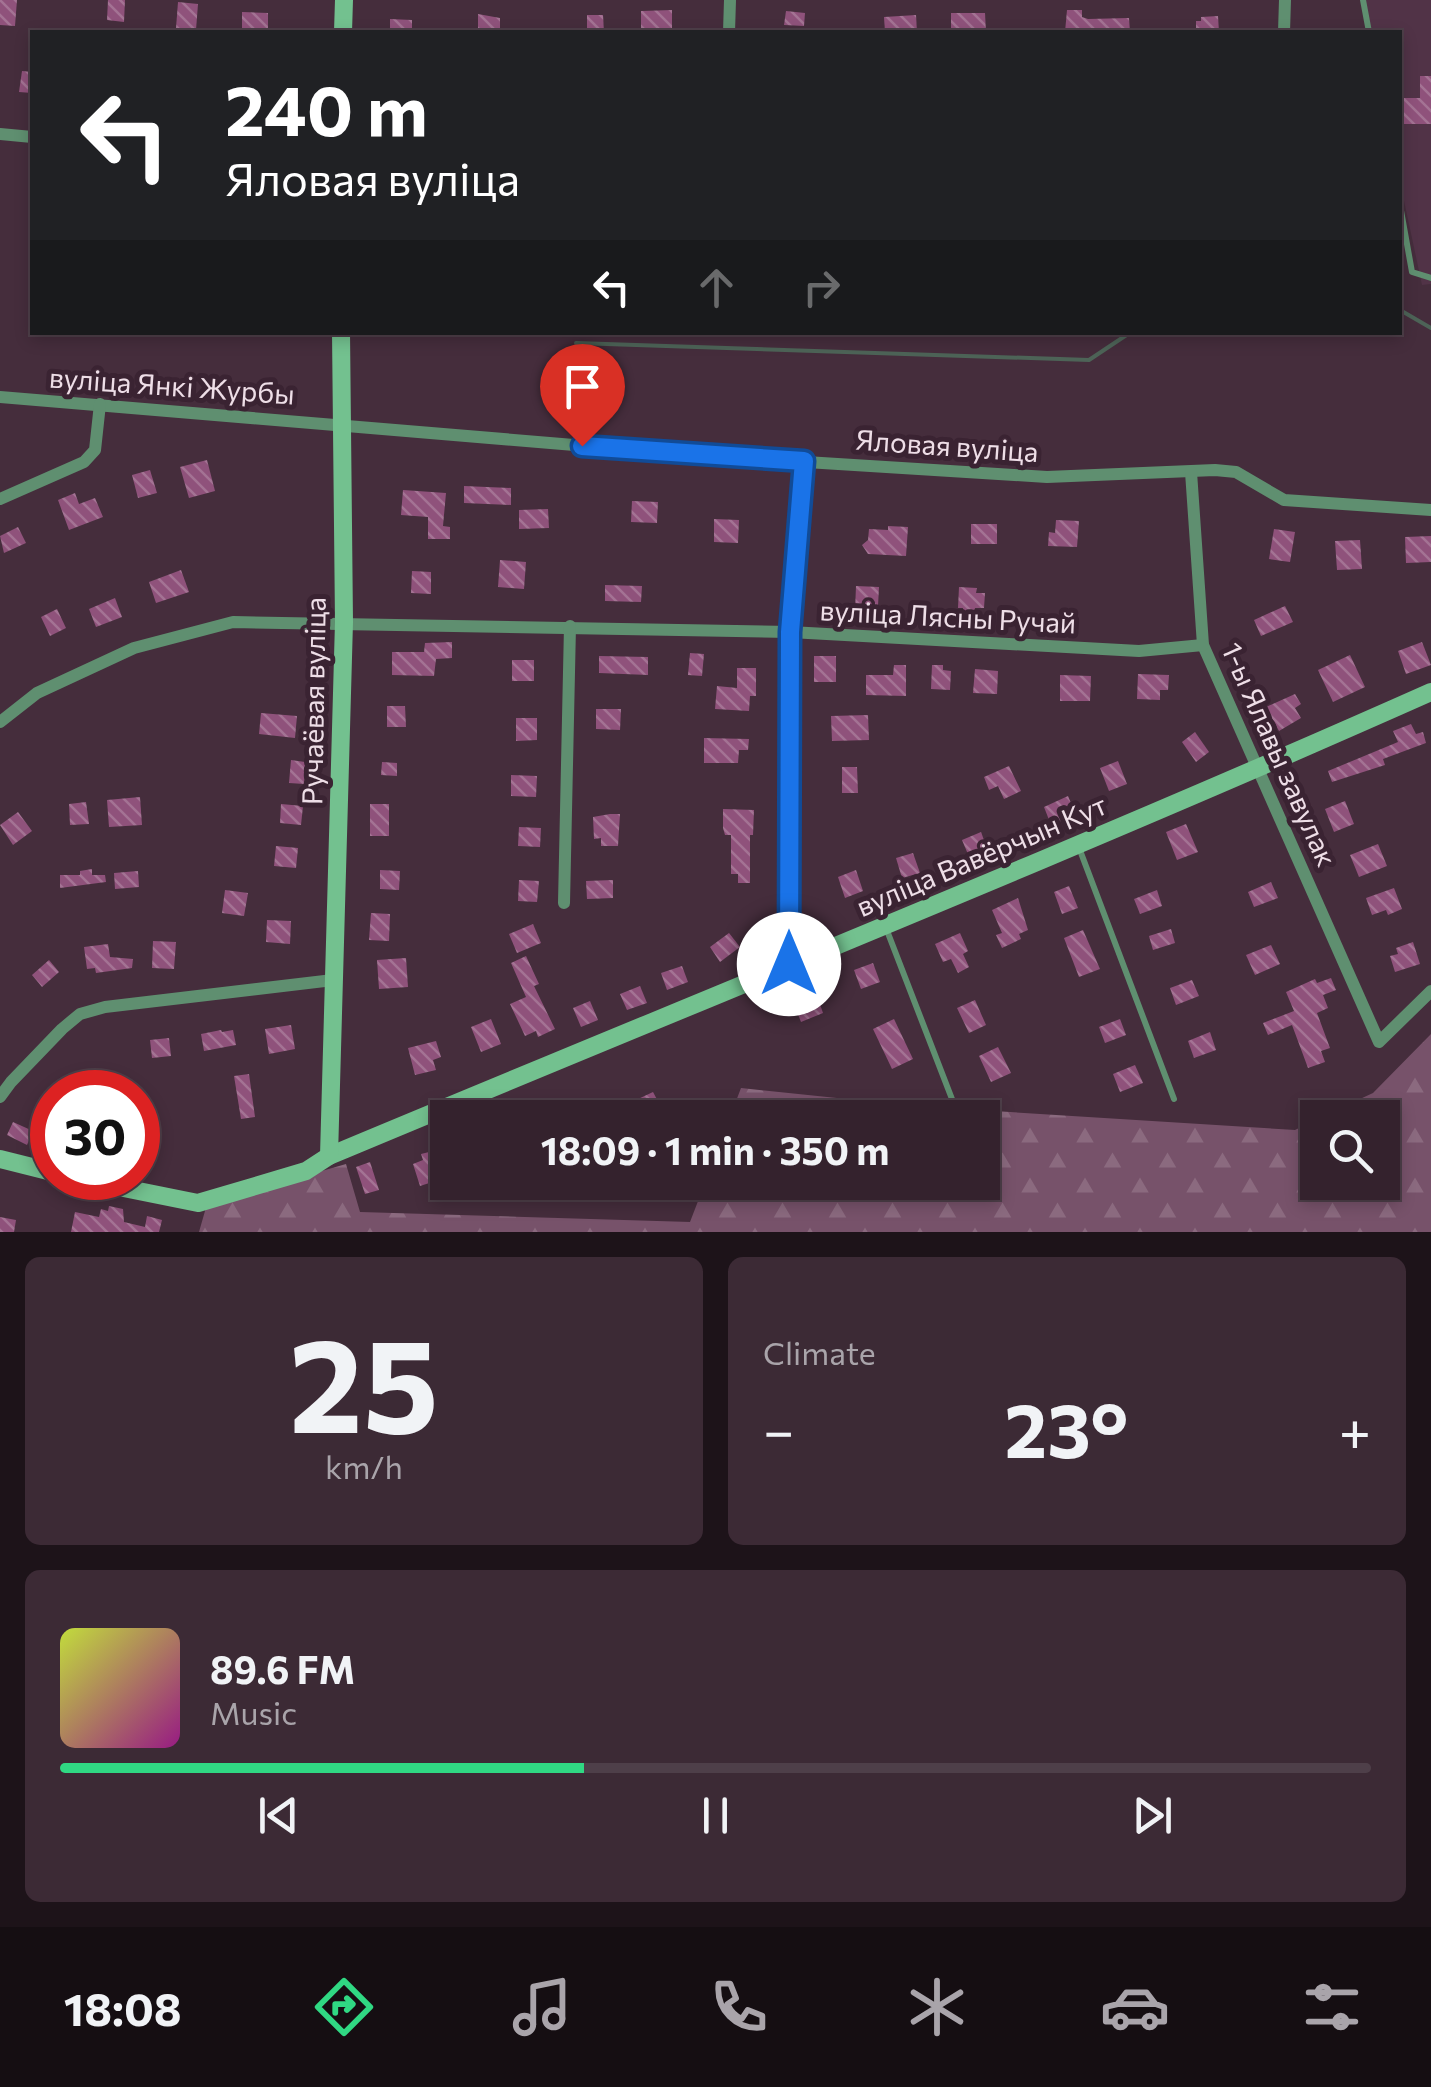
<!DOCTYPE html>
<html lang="en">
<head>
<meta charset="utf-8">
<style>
	body { margin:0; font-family:Commissioner,sans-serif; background:#3c2a35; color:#f1f3f6; height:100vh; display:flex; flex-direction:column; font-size:38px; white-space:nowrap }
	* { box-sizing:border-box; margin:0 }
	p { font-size:32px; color:#a9a4aa }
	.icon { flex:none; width:55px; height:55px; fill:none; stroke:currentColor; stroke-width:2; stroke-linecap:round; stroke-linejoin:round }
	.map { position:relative; height:1232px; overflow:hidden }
	.side { display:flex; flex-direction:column; gap:25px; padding:25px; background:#1d1319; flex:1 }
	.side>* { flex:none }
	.hud { position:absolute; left:30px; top:30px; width:1372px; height:305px; border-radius:0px; box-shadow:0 5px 15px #0003,0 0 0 2px #4e3f49; background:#202124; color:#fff; overflow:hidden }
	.buttons { position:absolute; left:1300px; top:1100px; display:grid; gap:20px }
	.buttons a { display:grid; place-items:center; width:100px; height:100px; border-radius:0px; background:#34222d; box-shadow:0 5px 15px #0003,0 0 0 2px #4e3f49; font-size:50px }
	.speed { position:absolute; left:30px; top:1070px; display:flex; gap:20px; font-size:50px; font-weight:700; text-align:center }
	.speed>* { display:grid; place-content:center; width:130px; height:130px; border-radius:50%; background:#34222d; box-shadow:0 5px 15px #0003,0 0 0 2px #4e3f49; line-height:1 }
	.speed .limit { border:15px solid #d22; background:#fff; color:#111 }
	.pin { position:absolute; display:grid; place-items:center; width:85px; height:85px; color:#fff; margin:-102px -42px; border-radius:50% 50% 50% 0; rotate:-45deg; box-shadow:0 0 10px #0007 }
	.pin .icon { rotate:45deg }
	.me { position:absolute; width:110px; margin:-55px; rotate:0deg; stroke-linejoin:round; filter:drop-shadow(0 0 8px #0008) }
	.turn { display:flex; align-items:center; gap:35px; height:210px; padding:0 30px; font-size:45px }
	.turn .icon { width:130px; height:130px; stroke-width:2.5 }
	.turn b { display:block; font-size:70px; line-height:85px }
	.lanes { display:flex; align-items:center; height:95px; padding:0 30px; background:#0003; justify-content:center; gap:50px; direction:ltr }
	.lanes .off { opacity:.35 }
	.big { font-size:75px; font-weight:700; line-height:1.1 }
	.side .tile { flex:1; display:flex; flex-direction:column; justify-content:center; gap:15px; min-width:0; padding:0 35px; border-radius:15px; background:#3c2a35 }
	.side .dial { align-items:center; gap:0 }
	.dial b { font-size:130px; line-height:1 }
	.song { display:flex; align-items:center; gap:30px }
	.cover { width:120px; height:120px; border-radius:15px; background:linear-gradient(135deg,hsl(70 70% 55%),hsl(310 70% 35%)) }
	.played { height:10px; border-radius:5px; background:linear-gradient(90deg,#30d883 40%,#4e3f49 40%) }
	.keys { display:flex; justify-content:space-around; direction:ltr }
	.heat { display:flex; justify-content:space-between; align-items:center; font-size:55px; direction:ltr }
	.side .tiles { flex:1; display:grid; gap:25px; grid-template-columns:1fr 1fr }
	.tile:last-child { grid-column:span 2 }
	.trip { position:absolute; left:430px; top:1100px; width:570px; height:100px; border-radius:0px; background:#34222d; box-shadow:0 5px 15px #0003,0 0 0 2px #4e3f49; font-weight:700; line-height:100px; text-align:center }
	.tabs { display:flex; height:160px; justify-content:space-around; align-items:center; background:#150e12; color:#a9a4aa }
	.tabs .icon { width:70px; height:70px }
	.tabs .on { color:#30d883 }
	.tabs b { font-size:45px; color:#f1f3f6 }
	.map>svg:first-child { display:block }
</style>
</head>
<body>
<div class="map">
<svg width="1431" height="1232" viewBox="0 0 1431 1232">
	<defs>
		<pattern id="forest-firs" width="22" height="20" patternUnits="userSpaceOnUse" patternTransform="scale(2.5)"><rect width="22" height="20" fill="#77526a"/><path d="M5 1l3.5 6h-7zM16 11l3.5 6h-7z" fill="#8b6a7f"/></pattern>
		<pattern id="building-back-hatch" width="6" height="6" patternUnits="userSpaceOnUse" patternTransform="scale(2.5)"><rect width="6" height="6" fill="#8f527b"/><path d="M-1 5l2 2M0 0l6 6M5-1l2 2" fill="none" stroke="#a47394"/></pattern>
	</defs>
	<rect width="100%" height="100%" fill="#452d3c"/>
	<!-- built -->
	<path fill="#513347" d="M1361 0H1431V284L1422 285 1400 182V32H1368Z"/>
	<!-- forest -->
	<path fill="url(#forest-firs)" d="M1431 1034V1232H199L207 1204 346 1164 360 1212 690 1222 705 1183 982 1182V1118L730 1117 741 1088 914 1106 1295 1130 1317 1119 1318 1182H1382V1118L1321 1117 1373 1093Z"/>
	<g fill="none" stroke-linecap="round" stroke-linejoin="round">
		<!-- stream -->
		<g stroke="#4d6357" stroke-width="4">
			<path d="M1400 310 1431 328"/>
			<path d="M576 343 1089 360 1131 332"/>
		</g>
	</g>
	<!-- building -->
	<g fill="url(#building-back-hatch)">
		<path d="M0 0H17L15 26 0 25Z"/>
		<path d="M108 0H125L124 22 107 20Z"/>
		<path d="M178 2 198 4 196 30 176 28Z"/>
		<path d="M672 10V32H641V11Z"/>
		<path d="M1067 10H1082V17L1088 19 1129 18 1130 32H1065Z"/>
		<path d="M786 11 805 13 804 26 784 25Z"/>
		<path d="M242 12 268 13V30L242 29Z"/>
		<path d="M951 13H985L986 32H951Z"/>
		<path d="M478 14 500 18V32H478Z"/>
		<path d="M587 15H603L604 32H587Z"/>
		<path d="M916 15 917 32H885L884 17Z"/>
		<path d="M1218 16 1219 32H1196V21H1201V17Z"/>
		<path d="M390 19 412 20V32H390Z"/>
		<path d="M22 71 32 72V93L19 92Z"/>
		<path d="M1420 76H1431V124H1403V98H1420Z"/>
		<path d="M207 460 215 491 189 498 180 467Z"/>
		<path d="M150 470 157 493 138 498 132 475Z"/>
		<path d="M464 486 511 488V505L464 503Z"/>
		<path d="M403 490 446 493 443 526 450 527V539H428V517L401 515Z"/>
		<path d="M75 493 79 504 95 498 103 517 69 530 58 500Z"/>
		<path d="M632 501 658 502 657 523 631 522Z"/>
		<path d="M548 509 549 528 519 529V510Z"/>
		<path d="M714 519 739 520 738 543 714 542Z"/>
		<path d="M1056 520 1079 521 1077 547 1048 546 1049 532 1055 533Z"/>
		<rect x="971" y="524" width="26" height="20"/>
		<path d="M888 526 908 527 906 556 868 554 862 545 868 540 869 529 888 530Z"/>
		<path d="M18 527 26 543 4 553 0 536Z"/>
		<path d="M1274 529 1295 532 1290 562 1269 559Z"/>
		<path d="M1431 536V562L1406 563 1405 537Z"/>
		<path d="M1360 540 1362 569 1337 570 1335 541Z"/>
		<path d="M500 560 526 562 524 589 498 587Z"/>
		<path d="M181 570 189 592 156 603 149 582Z"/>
		<path d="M412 571 431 572V594L411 593Z"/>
		<path d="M605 585 642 586 641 602 605 601Z"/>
		<path d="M856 586 879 587 878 606H869V612L855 611Z"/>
		<path d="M959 587 977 588 976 593H985L984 608H975L974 613 963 612V608H958Z"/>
		<path d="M115 598 122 617 96 627 89 609Z"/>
		<path d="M1285 606 1293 622 1261 636 1254 620Z"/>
		<path d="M57 609 66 628 50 636 41 617Z"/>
		<path d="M452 642V658L436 659 434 676 392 675V652H424L425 643Z"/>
		<path d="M1422 642 1431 665 1406 674 1398 651Z"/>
		<path d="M690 653 704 654 702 676 688 675Z"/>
		<path d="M1350 655 1365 687 1333 702 1318 670Z"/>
		<path d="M599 656 648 657V675L599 673Z"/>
		<rect x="814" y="656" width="22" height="26"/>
		<rect x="512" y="660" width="22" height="21"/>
		<path d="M894 665H906V696L866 695V675H893Z"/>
		<path d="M932 665H943V670L951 671 950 690 931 689Z"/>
		<path d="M737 668H756V696H750L749 711 715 709 717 686 737 688Z"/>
		<path d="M975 669 998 671 997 694 973 693Z"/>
		<path d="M1138 674 1169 675 1168 690H1160V700L1137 699Z"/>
		<path d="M1060 675 1091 676 1090 701H1060Z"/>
		<path d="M1295 694 1301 704 1295 708 1301 718 1279 731 1266 707Z"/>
		<path d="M387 706H405L406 727H387Z"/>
		<path d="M596 709H621L620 730 596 729Z"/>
		<path d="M261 713 297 716 295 738 259 734Z"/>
		<path d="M868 715 869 740 832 741 831 716Z"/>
		<path d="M516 718H537V740L516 741Z"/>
		<path d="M1411 724 1416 734 1423 732 1426 743 1383 759 1385 765 1332 782 1328 771 1398 742 1393 731Z"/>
		<path d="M1195 732 1209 752 1196 762 1182 742Z"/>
		<path d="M704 738 749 739 748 750H739L738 763H704Z"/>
		<path d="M291 760 305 762 304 784 289 783Z"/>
		<path d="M1118 761 1127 784 1109 791 1100 768Z"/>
		<path d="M382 762 397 763V776L381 775Z"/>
		<path d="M1009 766 1021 791 1004 799 998 786 989 790 984 777Z"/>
		<path d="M842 767H857L858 793H842Z"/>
		<path d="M511 775 537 776 536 797 511 796Z"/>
		<path d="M1068 796 1076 815 1051 825 1044 807Z"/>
		<path d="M140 797 142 825 109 827 107 800Z"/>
		<path d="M1345 801 1354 824 1334 832 1325 809Z"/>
		<path d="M86 802 89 824 70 825 69 804Z"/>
		<path d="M281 804 303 806 301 825 280 823Z"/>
		<rect x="370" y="804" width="19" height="32"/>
		<path d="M723 809 754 810 753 835H750V883H738V874H731V835H725L723 828Z"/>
		<path d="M18 812 32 831 13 845 0 825Z"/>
		<path d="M610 814H620L618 846H601V838L594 839 593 817Z"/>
		<path d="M1186 824 1198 852 1177 860 1166 832Z"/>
		<path d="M519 827 541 828 540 847 518 846Z"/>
		<path d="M981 832 988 851 970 859 962 840Z"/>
		<path d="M1378 844 1387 866 1359 877 1350 855Z"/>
		<path d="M276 846 298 848 296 868 274 866Z"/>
		<path d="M913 853 920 873 902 878 896 858Z"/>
		<path d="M92 869V875H105L106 882 60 888V875H80V871Z"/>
		<path d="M380 870 400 871 399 890 380 889Z"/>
		<path d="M856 870 863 891 845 898 838 877Z"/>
		<path d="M138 871 139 887 115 889 114 873Z"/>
		<path d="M519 880 539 881 537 902 518 901Z"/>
		<path d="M613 880V898L587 899 586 881Z"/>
		<path d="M1271 882 1278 898 1254 907 1248 892Z"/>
		<path d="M1069 886 1078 908 1062 914 1054 892Z"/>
		<path d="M1394 888 1402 909 1388 915 1386 910 1372 915 1366 898Z"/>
		<path d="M225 890 248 893 244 916 222 913Z"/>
		<path d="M1157 890 1162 906 1140 914 1134 899Z"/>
		<path d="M1018 898 1028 930 1019 934 1021 939 1002 948 996 935 1002 933 992 910Z"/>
		<path d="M371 913 390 914 389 941 369 940Z"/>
		<path d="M267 920 291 921 290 944 266 942Z"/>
		<path d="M533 924 541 943 517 953 509 934Z"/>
		<path d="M1171 929 1175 943 1153 950 1149 936Z"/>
		<path d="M1083 930 1100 969 1079 977 1064 938Z"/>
		<path d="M729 933 740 947 720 962 710 947Z"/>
		<path d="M960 933 968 951 963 954 969 967 958 973 951 959 943 962 935 944Z"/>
		<path d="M153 941 176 942 174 969 152 968Z"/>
		<path d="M1413 942 1420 964 1395 972 1390 956 1398 954 1396 948Z"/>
		<path d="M108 944 110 957 133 959 132 968 96 973 95 968 87 969 84 947Z"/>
		<path d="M1271 945 1280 964 1255 975 1246 955Z"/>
		<path d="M526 956 539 984 534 986 555 1029 538 1037 536 1031 525 1036 510 1004 526 997 511 963Z"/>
		<path d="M406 958 408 987 379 989 377 960Z"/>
		<path d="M49 960 59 972 42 987 32 975Z"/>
		<path d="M873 963 880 982 861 989 854 970Z"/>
		<path d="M682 966 688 982 667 990 661 973Z"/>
		<path d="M1331 978 1336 990 1323 995 1328 1008 1317 1013 1330 1048 1321 1051 1325 1062 1308 1068 1292 1025 1268 1035 1263 1023 1294 1011 1286 992 1315 979 1317 983Z"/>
		<path d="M1192 980 1199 996 1176 1005 1170 988Z"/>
		<path d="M640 986 647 1003 627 1010 620 994Z"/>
		<path d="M815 990 823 1013 801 1022 792 999Z"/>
		<path d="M975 1000 986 1025 969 1033 957 1008Z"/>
		<path d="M590 1001 598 1020 581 1027 573 1008Z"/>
		<path d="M491 1019 501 1044 481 1052 471 1027Z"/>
		<path d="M894 1019 913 1059 892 1069 873 1029Z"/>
		<path d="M1120 1019 1126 1035 1105 1043 1099 1027Z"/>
		<path d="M291 1025 295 1049 269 1054 265 1029Z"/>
		<path d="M221 1030 222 1032 233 1030 236 1045 204 1051 201 1034Z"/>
		<path d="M1210 1032 1216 1050 1194 1058 1188 1041Z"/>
		<path d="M169 1038 171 1056 152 1058 150 1040Z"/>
		<path d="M436 1041 441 1057 433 1060 436 1070 415 1075 408 1048Z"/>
		<path d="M998 1047 1011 1073 991 1082 979 1056Z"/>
		<path d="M1135 1065 1143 1083 1120 1092 1113 1074Z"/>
		<path d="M249 1074 255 1117 241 1119 234 1076Z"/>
		<path d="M653 1092 667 1118H645L636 1100Z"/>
		<path d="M13 1122 33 1131 27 1145 7 1135Z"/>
		<path d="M433 1151 435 1159 442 1157 448 1177 420 1186 413 1164 423 1160 421 1154Z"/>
		<path d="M370 1162 379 1190 365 1194 356 1167Z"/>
		<path d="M109 1206 123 1209 124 1222 145 1227 147 1216 162 1220 159 1232H71L75 1212 99 1217 101 1209 108 1211Z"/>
		<path d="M0 1217 16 1220 14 1232H0Z"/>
	</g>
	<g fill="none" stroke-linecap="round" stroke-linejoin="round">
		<!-- lane -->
		<g stroke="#5f8f70" stroke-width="6">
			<path d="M1363 0 1369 32"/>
			<path d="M1400 205 1412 272 1431 278"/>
			<path d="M1078 845 1174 1099"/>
			<path d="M886 928 952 1099"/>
		</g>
		<!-- street -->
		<g stroke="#5f8f70" stroke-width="12">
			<path d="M729 32 730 0"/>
			<path d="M1284 32 1285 0"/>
			<path d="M0 134 32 137"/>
			<path d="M0 397 694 455 1047 477 1215 470 1236 472 1284 500 1431 510"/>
			<path d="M1191 472 1203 645 1379 1042 1431 991"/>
			<path d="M0 499 84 462 95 450 100 404"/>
			<path d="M0 722 37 693 134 648 233 622 790 632 1139 651 1203 645"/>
			<path d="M564 903 570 626"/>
			<path d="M789 963 790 632 804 461"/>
			<path d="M0 1097 11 1082 62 1029 80 1014 105 1007 333 980"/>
		</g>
		<!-- secondary -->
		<g stroke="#73c18f" stroke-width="18">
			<path d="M343 32 344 0"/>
			<path d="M329 1156C697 1002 1067 854 1431 692"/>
			<path d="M0 1159 52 1172"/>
			<path d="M74 1178 198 1203 306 1171 329 1156 344 622 341 332"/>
		</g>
	</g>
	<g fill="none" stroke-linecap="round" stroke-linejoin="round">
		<defs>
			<path id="route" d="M582 446 804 461 790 632 789 964"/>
		</defs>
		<!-- route casing -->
		<use href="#route" stroke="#114b97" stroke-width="25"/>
		<!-- route -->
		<use href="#route" stroke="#1a73e8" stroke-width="18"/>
	</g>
	<g text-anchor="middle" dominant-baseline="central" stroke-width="10" stroke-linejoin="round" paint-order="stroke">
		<!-- street labels -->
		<g font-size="28" fill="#eedee7" stroke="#3a2332">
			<text transform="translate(172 385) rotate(4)">вуліца Янкі Журбы</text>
			<text transform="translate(947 445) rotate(4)">Яловая вуліца</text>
			<text transform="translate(948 616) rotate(3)">вуліца Лясны Ручай</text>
			<text transform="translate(313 701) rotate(-89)">Ручаёвая вуліца</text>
			<text transform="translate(1280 754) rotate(66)">1-ы Ялавы завулак</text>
			<text transform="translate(981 855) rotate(-23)">вуліца Вавёрчын Кут</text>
		</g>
	</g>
</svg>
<div class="buttons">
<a><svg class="icon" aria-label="search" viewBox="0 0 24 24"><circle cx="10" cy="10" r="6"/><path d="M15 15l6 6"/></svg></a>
</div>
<div class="speed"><div class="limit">30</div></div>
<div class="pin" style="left:582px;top:446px;background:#d93025"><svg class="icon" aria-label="arrive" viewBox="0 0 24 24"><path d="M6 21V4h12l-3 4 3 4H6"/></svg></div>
<svg class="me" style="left:789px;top:964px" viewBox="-20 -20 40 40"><circle r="19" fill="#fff"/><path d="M0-13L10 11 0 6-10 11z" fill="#1a73e8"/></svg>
<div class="trip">18:09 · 1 min · 350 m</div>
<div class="hud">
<div class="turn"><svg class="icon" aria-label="left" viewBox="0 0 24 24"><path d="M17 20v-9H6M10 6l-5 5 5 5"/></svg><div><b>240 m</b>Яловая вуліца</div></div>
<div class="lanes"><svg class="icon" aria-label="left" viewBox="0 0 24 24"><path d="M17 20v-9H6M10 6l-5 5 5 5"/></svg><svg class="icon off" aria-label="ahead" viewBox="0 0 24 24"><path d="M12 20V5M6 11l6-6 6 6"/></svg><svg class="icon off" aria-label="right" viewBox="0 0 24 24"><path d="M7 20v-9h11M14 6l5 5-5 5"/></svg></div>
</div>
</div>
<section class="side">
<div class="tiles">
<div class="tile dial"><b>25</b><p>km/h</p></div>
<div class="tile"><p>Climate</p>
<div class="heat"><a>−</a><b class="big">23°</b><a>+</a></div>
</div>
<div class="tile">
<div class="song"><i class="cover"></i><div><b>89.6 FM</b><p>Music</p></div></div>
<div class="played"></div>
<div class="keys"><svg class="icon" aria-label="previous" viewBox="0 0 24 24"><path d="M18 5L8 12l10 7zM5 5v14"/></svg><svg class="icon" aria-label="pause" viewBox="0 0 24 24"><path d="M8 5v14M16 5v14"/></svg><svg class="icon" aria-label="next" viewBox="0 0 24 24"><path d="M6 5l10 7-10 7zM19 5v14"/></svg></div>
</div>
</div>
</section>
<nav class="tabs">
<b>18:08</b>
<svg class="icon on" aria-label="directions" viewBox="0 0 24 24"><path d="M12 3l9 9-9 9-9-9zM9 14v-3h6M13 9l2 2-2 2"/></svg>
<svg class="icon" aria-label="music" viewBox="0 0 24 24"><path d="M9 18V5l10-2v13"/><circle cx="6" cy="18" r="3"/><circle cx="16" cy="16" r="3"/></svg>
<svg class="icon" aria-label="phone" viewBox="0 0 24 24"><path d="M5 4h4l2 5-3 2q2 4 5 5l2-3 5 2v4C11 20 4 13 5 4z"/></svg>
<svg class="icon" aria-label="climate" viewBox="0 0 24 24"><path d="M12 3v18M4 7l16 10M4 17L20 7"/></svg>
<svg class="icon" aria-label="car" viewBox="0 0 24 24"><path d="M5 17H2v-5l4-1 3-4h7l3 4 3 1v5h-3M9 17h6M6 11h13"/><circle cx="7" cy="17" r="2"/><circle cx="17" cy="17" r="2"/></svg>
<svg class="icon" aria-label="filters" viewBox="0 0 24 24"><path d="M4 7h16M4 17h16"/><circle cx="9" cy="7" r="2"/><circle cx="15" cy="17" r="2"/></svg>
</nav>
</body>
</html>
